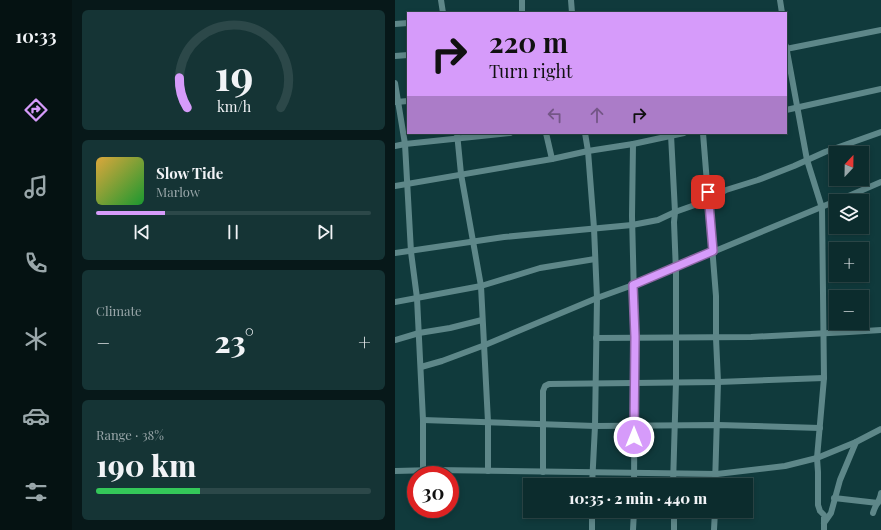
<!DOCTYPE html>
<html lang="en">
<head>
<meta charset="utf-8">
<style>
	body { margin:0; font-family:"Playfair Display",serif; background:#153435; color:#f1f3f6; height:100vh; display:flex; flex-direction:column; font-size:15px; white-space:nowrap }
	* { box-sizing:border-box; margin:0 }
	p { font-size:13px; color:#9aa7aa }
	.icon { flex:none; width:22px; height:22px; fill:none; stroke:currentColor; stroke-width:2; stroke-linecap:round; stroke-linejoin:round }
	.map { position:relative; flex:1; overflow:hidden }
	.drawer { display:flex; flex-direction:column; gap:10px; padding:10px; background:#071819; width:323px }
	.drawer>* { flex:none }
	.hud { position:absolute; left:12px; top:12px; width:380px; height:122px; border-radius:0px; box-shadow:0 2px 6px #0003,0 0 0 1px #2c4849; background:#d69bfa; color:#111; overflow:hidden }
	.needle { width:26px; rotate:22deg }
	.controls { position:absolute; left:434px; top:146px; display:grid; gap:8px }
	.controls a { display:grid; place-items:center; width:40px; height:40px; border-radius:0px; background:#0c2c2d; box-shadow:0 2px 6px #0003,0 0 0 1px #2c4849; font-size:20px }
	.speed { position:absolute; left:12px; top:466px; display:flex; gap:8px; font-size:20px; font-weight:700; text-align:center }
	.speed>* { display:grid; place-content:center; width:52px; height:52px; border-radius:50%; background:#0c2c2d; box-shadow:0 2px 6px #0003,0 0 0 1px #2c4849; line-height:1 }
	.speed .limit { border:6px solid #d22; background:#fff; color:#111 }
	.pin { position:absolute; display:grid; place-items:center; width:34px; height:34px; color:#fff; margin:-17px; border-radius:8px; box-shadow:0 2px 6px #0006 }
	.me { position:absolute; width:44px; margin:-22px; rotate:0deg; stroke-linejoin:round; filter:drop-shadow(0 0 3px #0008) }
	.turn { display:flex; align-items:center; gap:14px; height:84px; padding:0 16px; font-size:18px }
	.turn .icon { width:52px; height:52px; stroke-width:2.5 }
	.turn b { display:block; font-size:28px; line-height:34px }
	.lanes { display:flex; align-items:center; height:38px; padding:0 16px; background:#0003; justify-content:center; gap:20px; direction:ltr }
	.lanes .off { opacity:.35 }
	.big { font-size:30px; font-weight:800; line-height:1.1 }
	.drawer .tile { flex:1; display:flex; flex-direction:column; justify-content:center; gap:6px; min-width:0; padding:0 14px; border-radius:6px; background:#153435 }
	.drawer .dial { align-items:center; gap:0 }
	.dial svg { height:104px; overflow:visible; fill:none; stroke:#2c4849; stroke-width:7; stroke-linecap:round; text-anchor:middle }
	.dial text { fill:#f1f3f6; stroke:none }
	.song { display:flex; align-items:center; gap:12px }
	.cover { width:48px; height:48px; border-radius:6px; background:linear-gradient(135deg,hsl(40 70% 55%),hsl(130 70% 35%)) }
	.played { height:4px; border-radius:2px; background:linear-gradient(90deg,#d69bfa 25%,#2c4849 25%) }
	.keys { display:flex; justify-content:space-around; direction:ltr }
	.heat { display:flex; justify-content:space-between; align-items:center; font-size:22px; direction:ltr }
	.charge { height:6px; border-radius:3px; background:linear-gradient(90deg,#34c759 38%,#2c4849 0) }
	.trip { position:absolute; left:128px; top:478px; width:230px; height:40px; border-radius:0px; background:#0c2c2d; box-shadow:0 2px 6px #0003,0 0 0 1px #2c4849; font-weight:800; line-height:40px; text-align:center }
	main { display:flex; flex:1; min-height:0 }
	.dock { display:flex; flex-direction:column; width:72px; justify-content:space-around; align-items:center; background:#051212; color:#9aa7aa }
	.dock .icon { width:28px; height:28px }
	.dock .selected { color:#d69bfa }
	.dock b { font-size:18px; color:#f1f3f6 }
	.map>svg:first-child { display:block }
</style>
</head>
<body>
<main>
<nav class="dock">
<b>10:33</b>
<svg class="icon selected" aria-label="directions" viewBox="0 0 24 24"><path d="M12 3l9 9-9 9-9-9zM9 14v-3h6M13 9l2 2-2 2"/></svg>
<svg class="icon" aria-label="music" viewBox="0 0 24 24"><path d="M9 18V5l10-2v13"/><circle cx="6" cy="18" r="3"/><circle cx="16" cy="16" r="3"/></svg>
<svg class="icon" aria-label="phone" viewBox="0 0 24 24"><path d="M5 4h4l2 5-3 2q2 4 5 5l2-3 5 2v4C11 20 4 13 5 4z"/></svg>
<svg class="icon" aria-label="climate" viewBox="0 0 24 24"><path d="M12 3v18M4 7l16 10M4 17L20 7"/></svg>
<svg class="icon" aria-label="car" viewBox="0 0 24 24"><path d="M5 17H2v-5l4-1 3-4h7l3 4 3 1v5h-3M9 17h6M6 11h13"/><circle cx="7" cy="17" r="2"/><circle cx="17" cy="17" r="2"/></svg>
<svg class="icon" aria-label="filters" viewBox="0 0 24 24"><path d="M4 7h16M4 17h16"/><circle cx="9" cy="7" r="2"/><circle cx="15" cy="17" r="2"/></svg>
</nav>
<section class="drawer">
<div class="tile dial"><svg viewBox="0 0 100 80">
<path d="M14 69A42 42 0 1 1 86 69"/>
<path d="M14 69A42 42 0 0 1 8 46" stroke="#d69bfa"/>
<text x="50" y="56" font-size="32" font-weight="700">19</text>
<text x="50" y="72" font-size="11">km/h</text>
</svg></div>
<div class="tile">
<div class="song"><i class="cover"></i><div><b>Slow Tide</b><p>Marlow</p></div></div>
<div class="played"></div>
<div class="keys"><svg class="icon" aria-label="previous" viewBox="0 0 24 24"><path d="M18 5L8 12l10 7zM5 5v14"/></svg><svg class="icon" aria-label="pause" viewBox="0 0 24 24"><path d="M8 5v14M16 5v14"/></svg><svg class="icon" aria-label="next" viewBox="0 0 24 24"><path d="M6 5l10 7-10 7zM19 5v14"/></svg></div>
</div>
<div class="tile"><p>Climate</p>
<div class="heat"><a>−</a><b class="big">23°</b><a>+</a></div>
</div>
<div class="tile"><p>Range · 38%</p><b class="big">190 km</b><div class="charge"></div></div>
</section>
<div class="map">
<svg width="486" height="530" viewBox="0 0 486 530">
	<rect width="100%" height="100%" fill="#103a3c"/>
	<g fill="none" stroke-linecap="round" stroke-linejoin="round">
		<!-- minor -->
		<g stroke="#5e8789" stroke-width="6">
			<path d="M46 0 48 13"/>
			<path d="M127 0V13"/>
			<path d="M176 0 177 13"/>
			<path d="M385 0 387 13"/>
			<path d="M0 24 13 23"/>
			<path d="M391 46 412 160 427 208 429 378 422 458 423 472V505L425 511 429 515V530"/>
			<path d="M391 49 486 30"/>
			<path d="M0 56 13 55"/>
			<path d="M0 83 10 144 16 252 22 298 28 420V470"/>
			<path d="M1 102 13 101"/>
			<path d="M391 110 486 89"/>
			<path d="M62 133 66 174 86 286 93 422V471"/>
			<path d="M151 133 157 159"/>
			<path d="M190 133 193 151 199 228 202 298 200 426 197 485"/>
			<path d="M308 133 321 296V338L323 382 320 485"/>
			<path d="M276 135 280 212 279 222 281 272V382L278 485"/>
			<path d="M238 144 237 216 240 337 239 485"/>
			<path d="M0 146 10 144 115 133"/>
			<path d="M0 186 157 159 193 151 238 144 289 133"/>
			<path d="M442 201 486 182"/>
			<path d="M0 253 109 237 237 225 263 220 280 212 314 200 331 190 363 180 399 166 430 152 486 132"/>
			<path d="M0 302 86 286 145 268 200 259"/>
			<path d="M201 338 356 337 454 332 486 330"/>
			<path d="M0 340 24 333 55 328 87 320"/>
			<path d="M26 367 47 361 90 345 202 298 238 285 441 201"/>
			<path d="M28 420 200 426 323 425 425 428"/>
			<path d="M0 471 39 470 322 474 390 466 422 458 461 442 486 429"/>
			<path d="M148 472V391L150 386 154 384 323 382 429 378"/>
			<path d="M439 498 483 503"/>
			<path d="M279 511V530"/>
			<path d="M478 513C480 505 485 501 486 493"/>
			<path d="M429 523 436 513 445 480 461 442"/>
			<path d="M197 530V511"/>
			<path d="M238 530 239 511"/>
			<path d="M319 530 320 511"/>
		</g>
	</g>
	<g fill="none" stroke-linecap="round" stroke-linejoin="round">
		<defs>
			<path id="route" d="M239 437 240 337 238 285 318 251 313 192"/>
		</defs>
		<!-- route casing -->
		<use href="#route" stroke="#8b65a2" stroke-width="10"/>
		<!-- route -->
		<use href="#route" stroke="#d69bfa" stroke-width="7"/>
	</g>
</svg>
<div class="controls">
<a><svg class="needle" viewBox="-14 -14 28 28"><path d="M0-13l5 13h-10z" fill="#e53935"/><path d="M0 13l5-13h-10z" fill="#9aa7aa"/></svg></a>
<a><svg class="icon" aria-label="layers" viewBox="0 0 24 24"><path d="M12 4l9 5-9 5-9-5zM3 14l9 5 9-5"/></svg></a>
<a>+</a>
<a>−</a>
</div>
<div class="speed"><div class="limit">30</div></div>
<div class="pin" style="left:313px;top:192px;background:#d93025"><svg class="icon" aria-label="arrive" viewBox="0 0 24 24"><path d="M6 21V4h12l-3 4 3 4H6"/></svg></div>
<svg class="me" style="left:239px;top:437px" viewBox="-20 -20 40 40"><circle r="17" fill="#d69bfa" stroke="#fff" stroke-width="3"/><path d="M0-11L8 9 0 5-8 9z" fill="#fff"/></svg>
<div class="trip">10:35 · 2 min · 440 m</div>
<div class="hud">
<div class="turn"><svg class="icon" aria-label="right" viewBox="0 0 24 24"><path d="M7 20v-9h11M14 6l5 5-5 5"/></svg><div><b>220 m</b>Turn right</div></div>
<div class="lanes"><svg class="icon off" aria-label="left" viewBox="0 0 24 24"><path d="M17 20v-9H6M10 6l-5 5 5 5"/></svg><svg class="icon off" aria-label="ahead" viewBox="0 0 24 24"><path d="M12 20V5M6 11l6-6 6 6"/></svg><svg class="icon" aria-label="right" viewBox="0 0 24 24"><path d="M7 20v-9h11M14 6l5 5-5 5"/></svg></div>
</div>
</div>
</main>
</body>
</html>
